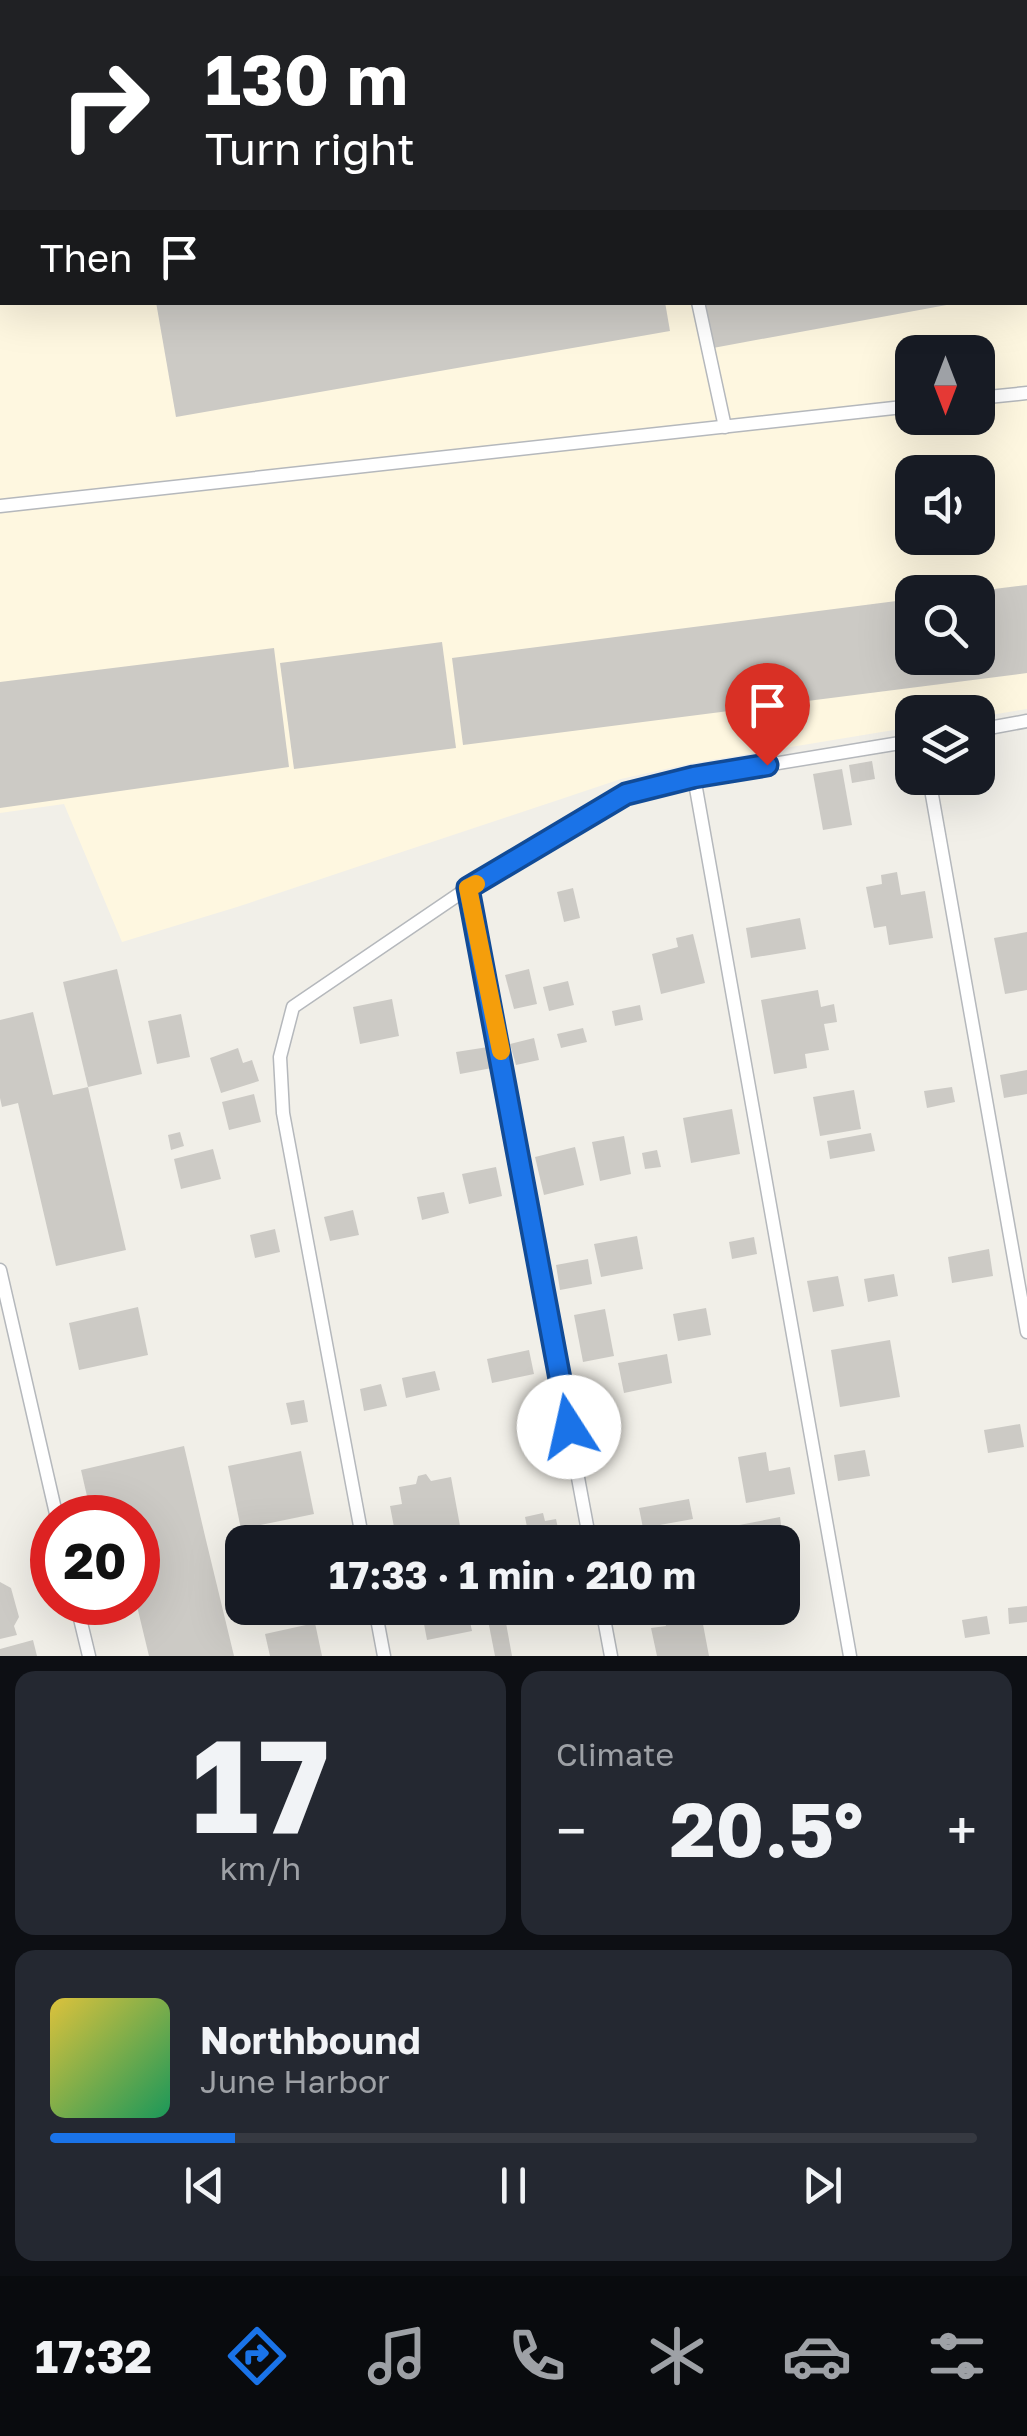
<!DOCTYPE html>
<html lang="en">
<head>
<meta charset="utf-8">
<style>
	body { margin:0; font-family:"Golos Text",sans-serif; background:#242831; color:#f1f3f6; height:100vh; display:flex; flex-direction:column; font-size:38px; white-space:nowrap }
	* { box-sizing:border-box; margin:0 }
	p { font-size:32px; color:#9ea1a6 }
	.icon { flex:none; width:55px; height:55px; fill:none; stroke:currentColor; stroke-width:2; stroke-linecap:round; stroke-linejoin:round }
	.map { position:relative; height:1656px; overflow:hidden }
	.details { display:flex; flex-direction:column; gap:15px; padding:15px; background:#0d0f14; flex:1 }
	.details>* { flex:none }
	.banner { position:absolute; left:0px; top:0px; width:1028px; height:305px; box-shadow:0 10px 40px #0002; background:#202124; color:#fff; overflow:hidden }
	.needle { width:65px; rotate:180deg }
	.controls { position:absolute; left:895px; top:335px; display:grid; gap:20px }
	.controls a { display:grid; place-items:center; width:100px; height:100px; border-radius:20px; background:#171b24; box-shadow:0 10px 40px #0002; font-size:50px }
	.speed { position:absolute; left:30px; top:1495px; display:flex; gap:20px; font-size:50px; font-weight:700; text-align:center }
	.speed>* { display:grid; place-content:center; width:130px; height:130px; border-radius:50%; background:#171b24; box-shadow:0 10px 40px #0002; line-height:1 }
	.speed .limit { border:15px solid #d22; background:#fff; color:#111 }
	.pin { position:absolute; display:grid; place-items:center; width:85px; height:85px; color:#fff; margin:-102px -42px; border-radius:50% 50% 50% 0; rotate:-45deg; box-shadow:0 0 10px #0007 }
	.pin .icon { rotate:45deg }
	.me { position:absolute; width:110px; margin:-55px; rotate:350deg; stroke-linejoin:round; filter:drop-shadow(0 0 8px #0008) }
	.turn { display:flex; align-items:center; gap:35px; height:210px; padding:0 40px; font-size:45px }
	.turn .icon { width:130px; height:130px; stroke-width:2.5 }
	.turn b { display:block; font-size:70px; line-height:85px }
	.then { display:flex; align-items:center; height:95px; padding:0 40px; background:#0003; gap:20px; font-size:38px }
	.big { font-size:75px; font-weight:700; line-height:1.1 }
	.details .widget { flex:1; display:flex; flex-direction:column; justify-content:center; gap:15px; min-width:0; padding:0 35px; border-radius:20px; background:#242831 }
	.details .dial { align-items:center; gap:0 }
	.dial b { font-size:130px; line-height:1 }
	.song { display:flex; align-items:center; gap:30px }
	.cover { width:120px; height:120px; border-radius:15px; background:linear-gradient(135deg,hsl(50 70% 55%),hsl(150 70% 35%)) }
	.played { height:10px; border-radius:5px; background:linear-gradient(90deg,#1a73e8 20%,#363941 20%) }
	.keys { display:flex; justify-content:space-around; direction:ltr }
	.heat { display:flex; justify-content:space-between; align-items:center; font-size:55px; direction:ltr }
	.details .tiles { flex:1; display:grid; gap:15px; grid-template-columns:1fr 1fr }
	.widget:last-child { grid-column:span 2 }
	.trip { position:absolute; left:225px; top:1525px; width:575px; height:100px; border-radius:20px; background:#171b24; box-shadow:0 10px 40px #0002; font-weight:700; line-height:100px; text-align:center }
	.menu { display:flex; height:160px; justify-content:space-around; align-items:center; background:#090b0e; color:#9ea1a6 }
	.menu .icon { width:70px; height:70px }
	.menu .selected { color:#1a73e8 }
	.menu b { font-size:45px; color:#f1f3f6 }
	.map>svg:first-child { display:block }
</style>
</head>
<body>
<div class="map">
<svg width="1027" height="1656" viewBox="0 0 1027 1656">
	<rect width="100%" height="100%" fill="#f1efe8"/>
	<!-- commercial -->
	<path fill="#fef7e0" fill-rule="evenodd" d="M0 0H1027V709L978 717V712H912V727L693 763 621 779 237 907 122 942 64 804 0 813ZM2 2H1025V302H2ZM912 352H978V418H912ZM912 472H978V538H912ZM912 592H978V658H912Z"/>
	<!-- building -->
	<g fill="#cccac5">
		<path d="M156 302H665L670 331 176 417Z"/>
		<path d="M705 302H952V304L713 348Z"/>
		<path d="M1027 585V673L463 745 452 658 912 599V658H978V591Z"/>
		<path d="M442 642 456 748 294 769 280 663Z"/>
		<path d="M274 648 289 767 0 808V682Z"/>
		<path d="M872 761 875 779 852 783 849 765Z"/>
		<path d="M842 769 852 825 823 830 813 774Z"/>
		<path d="M897 872 901 895 925 891 933 938 889 945 886 926 874 928 866 887 882 884 881 875Z"/>
		<path d="M573 888 580 918 564 922 557 892Z"/>
		<path d="M800 918 806 949 751 958 746 928Z"/>
		<path d="M1027 932V990L1005 994 994 938Z"/>
		<path d="M693 934 705 983 661 994 652 954 678 947 676 938Z"/>
		<path d="M117 969 142 1074 88 1087 63 982Z"/>
		<path d="M529 969 537 1004 514 1009 505 975Z"/>
		<path d="M568 981 574 1005 549 1011 543 987Z"/>
		<path d="M818 990 821 1007 834 1004 837 1022 824 1024 829 1050 805 1054 807 1068 774 1074 761 1000Z"/>
		<path d="M392 999 399 1036 360 1044 353 1007Z"/>
		<path d="M640 1005 643 1020 615 1026 612 1011Z"/>
		<path d="M33 1012 53 1095 88 1087 126 1250 56 1266 18 1103 2 1107 0 1098V1020Z"/>
		<path d="M181 1014 190 1057 157 1064 148 1021Z"/>
		<path d="M583 1028 587 1042 561 1048 557 1034Z"/>
		<path d="M534 1038 539 1060 516 1065 510 1044Z"/>
		<path d="M488 1047 492 1068 460 1074 456 1052Z"/>
		<path d="M238 1048 243 1063 252 1060 259 1081 221 1093 210 1058Z"/>
		<path d="M1027 1070V1094L1004 1098 1000 1075Z"/>
		<path d="M952 1087 955 1102 927 1108 924 1091Z"/>
		<path d="M854 1090 861 1129 820 1136 813 1097Z"/>
		<path d="M254 1094 261 1122 229 1130 222 1102Z"/>
		<path d="M732 1109 740 1154 691 1163 683 1118Z"/>
		<path d="M180 1132 184 1146 171 1150 168 1135Z"/>
		<path d="M871 1133 875 1151 830 1159 827 1141Z"/>
		<path d="M624 1136 631 1174 600 1181 592 1142Z"/>
		<path d="M575 1147 584 1185 544 1195 535 1157Z"/>
		<path d="M213 1149 221 1179 181 1189 174 1159Z"/>
		<path d="M657 1150 661 1167 645 1169 642 1153Z"/>
		<path d="M496 1167 502 1196 469 1204 462 1174Z"/>
		<path d="M444 1192 449 1213 422 1220 417 1197Z"/>
		<path d="M353 1210 359 1235 330 1241 324 1217Z"/>
		<path d="M275 1229 280 1252 255 1258 250 1235Z"/>
		<path d="M637 1236 643 1269 601 1277 594 1244Z"/>
		<path d="M754 1237 757 1254 732 1259 729 1242Z"/>
		<path d="M989 1249 993 1276 952 1283 948 1257Z"/>
		<path d="M588 1259 592 1284 560 1290 556 1265Z"/>
		<path d="M894 1274 898 1296 868 1302 864 1279Z"/>
		<path d="M838 1276 844 1306 813 1312 807 1281Z"/>
		<path d="M138 1307 148 1355 79 1370 69 1323Z"/>
		<path d="M706 1308 711 1335 678 1341 673 1314Z"/>
		<path d="M605 1309 614 1356 583 1362 574 1315Z"/>
		<path d="M890 1340 900 1397 840 1407 831 1350Z"/>
		<path d="M529 1350 534 1374 492 1383 487 1359Z"/>
		<path d="M667 1354 672 1383 624 1393 618 1363Z"/>
		<path d="M435 1371 440 1390 406 1398 402 1378Z"/>
		<path d="M381 1384 387 1406 364 1411 360 1389Z"/>
		<path d="M304 1400 308 1422 291 1425 286 1403Z"/>
		<path d="M1020 1424 1024 1447 988 1453 984 1430Z"/>
		<path d="M184 1446 205 1536 234 1656H149L136 1602 138 1518H92L81 1470Z"/>
		<path d="M865 1450 870 1476 838 1481 834 1455Z"/>
		<path d="M301 1451 314 1514 241 1529 228 1466Z"/>
		<path d="M766 1452 769 1471 790 1467 795 1494 746 1503 738 1457Z"/>
		<path d="M426 1474 431 1481 451 1477 463 1542H409L406 1525 394 1527 390 1506 402 1504 399 1487 416 1484 418 1476Z"/>
		<path d="M689 1499 693 1519 643 1528 639 1508Z"/>
		<path d="M543 1513 545 1521 556 1519 561 1542H530L525 1517Z"/>
		<path d="M780 1517 783 1539 788 1538 796 1581 791 1582 793 1591 782 1593V1542H732L729 1527Z"/>
		<path d="M0 1582 11 1588 19 1617 14 1626 17 1635 0 1639Z"/>
		<path d="M1027 1606V1622L1009 1624 1008 1608Z"/>
		<path d="M421 1608H467L472 1631 427 1640Z"/>
		<path d="M504 1612 512 1656H495L487 1615Z"/>
		<path d="M679 1614 689 1617 690 1621 702 1619 709 1656H657L651 1628 666 1626 665 1622 672 1615Z"/>
		<path d="M987 1616 990 1634 965 1638 962 1620Z"/>
		<path d="M315 1623 322 1656H270L265 1634Z"/>
		<path d="M33 1640 37 1656H0V1649Z"/>
	</g>
	<g fill="none" stroke-linecap="round" stroke-linejoin="round">
		<defs>
			<g id="service">
				<path d="M632 0V2"/>
				<path d="M698 302 725 427"/>
				<path d="M978 398 1027 393"/>
				<path d="M0 506 912 406"/>
				<path d="M978 730 1027 721"/>
				<path d="M694 777 850 1656"/>
				<path d="M929 778 1027 1332"/>
				<path d="M468 888 590 1542"/>
				<path d="M0 1270 57 1518"/>
				<path d="M363 1542 283 1113 280 1057 293 1007 468 888 625 794 694 777 912 741"/>
				<path d="M76 1602 89 1656"/>
				<path d="M375 1608 384 1656"/>
				<path d="M602 1608 611 1656"/>
			</g>
		</defs>
		<!-- service casing -->
		<use href="#service" stroke="#b5b8bc" stroke-width="15"/>
		<!-- service -->
		<use href="#service" stroke="#fff" stroke-width="12"/>
	</g>
	<g fill="none" stroke-linecap="round" stroke-linejoin="round">
		<defs>
			<path id="route" d="M569 1427 468 888 626 794 694 777 767 765"/>
		</defs>
		<!-- route casing -->
		<use href="#route" stroke="#114b97" stroke-width="25"/>
		<!-- route -->
		<use href="#route" stroke="#1a73e8" stroke-width="18"/>
		<!-- slow -->
		<path stroke="#f59e0b" stroke-width="18" d="M476 884 468 888 501 1051"/>
	</g>
</svg>
<div class="controls">
<a><svg class="needle" viewBox="-14 -14 28 28"><path d="M0-13l5 13h-10z" fill="#e53935"/><path d="M0 13l5-13h-10z" fill="#9ea1a6"/></svg></a>
<a><svg class="icon" aria-label="sound" viewBox="0 0 24 24"><path d="M4 9h4l5-4v14l-5-4H4zM17 9q2 3 0 6"/></svg></a>
<a><svg class="icon" aria-label="search" viewBox="0 0 24 24"><circle cx="10" cy="10" r="6"/><path d="M15 15l6 6"/></svg></a>
<a><svg class="icon" aria-label="layers" viewBox="0 0 24 24"><path d="M12 4l9 5-9 5-9-5zM3 14l9 5 9-5"/></svg></a>
</div>
<div class="speed"><div class="limit">20</div></div>
<div class="pin" style="left:767px;top:765px;background:#d93025"><svg class="icon" aria-label="arrive" viewBox="0 0 24 24"><path d="M6 21V4h12l-3 4 3 4H6"/></svg></div>
<svg class="me" style="left:569px;top:1427px" viewBox="-20 -20 40 40"><circle r="19" fill="#fff"/><path d="M0-13L10 11 0 6-10 11z" fill="#1a73e8"/></svg>
<div class="trip">17:33 · 1 min · 210 m</div>
<div class="banner">
<div class="turn"><svg class="icon" aria-label="right" viewBox="0 0 24 24"><path d="M7 20v-9h11M14 6l5 5-5 5"/></svg><div><b>130 m</b>Turn right</div></div>
<div class="then">Then<svg class="icon" aria-label="arrive" viewBox="0 0 24 24"><path d="M6 21V4h12l-3 4 3 4H6"/></svg></div>
</div>
</div>
<section class="details">
<div class="tiles">
<div class="widget dial"><b>17</b><p>km/h</p></div>
<div class="widget"><p>Climate</p>
<div class="heat"><a>−</a><b class="big">20.5°</b><a>+</a></div>
</div>
<div class="widget">
<div class="song"><i class="cover"></i><div><b>Northbound</b><p>June Harbor</p></div></div>
<div class="played"></div>
<div class="keys"><svg class="icon" aria-label="previous" viewBox="0 0 24 24"><path d="M18 5L8 12l10 7zM5 5v14"/></svg><svg class="icon" aria-label="pause" viewBox="0 0 24 24"><path d="M8 5v14M16 5v14"/></svg><svg class="icon" aria-label="next" viewBox="0 0 24 24"><path d="M6 5l10 7-10 7zM19 5v14"/></svg></div>
</div>
</div>
</section>
<nav class="menu">
<b>17:32</b>
<svg class="icon selected" aria-label="directions" viewBox="0 0 24 24"><path d="M12 3l9 9-9 9-9-9zM9 14v-3h6M13 9l2 2-2 2"/></svg>
<svg class="icon" aria-label="music" viewBox="0 0 24 24"><path d="M9 18V5l10-2v13"/><circle cx="6" cy="18" r="3"/><circle cx="16" cy="16" r="3"/></svg>
<svg class="icon" aria-label="phone" viewBox="0 0 24 24"><path d="M5 4h4l2 5-3 2q2 4 5 5l2-3 5 2v4C11 20 4 13 5 4z"/></svg>
<svg class="icon" aria-label="climate" viewBox="0 0 24 24"><path d="M12 3v18M4 7l16 10M4 17L20 7"/></svg>
<svg class="icon" aria-label="car" viewBox="0 0 24 24"><path d="M5 17H2v-5l4-1 3-4h7l3 4 3 1v5h-3M9 17h6M6 11h13"/><circle cx="7" cy="17" r="2"/><circle cx="17" cy="17" r="2"/></svg>
<svg class="icon" aria-label="filters" viewBox="0 0 24 24"><path d="M4 7h16M4 17h16"/><circle cx="9" cy="7" r="2"/><circle cx="15" cy="17" r="2"/></svg>
</nav>
</body>
</html>
